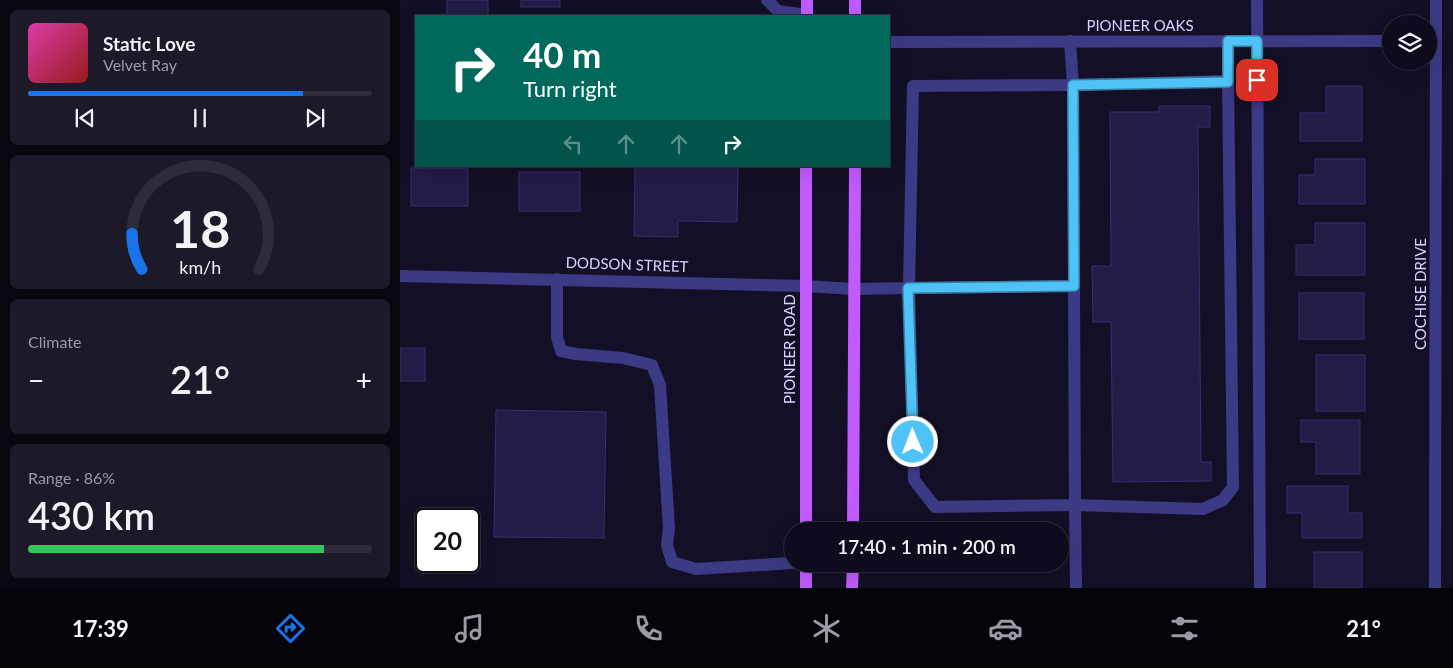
<!DOCTYPE html>
<html lang="en">
<head>
<meta charset="utf-8">
<style>
	body { margin:0; font-family:Lato,sans-serif; background:#1c1929; color:#f1f3f6; height:100vh; display:flex; flex-direction:column; font-size:19px; white-space:nowrap }
	* { box-sizing:border-box; margin:0 }
	p { font-size:16px; color:#9b9ba3 }
	.icon { flex:none; width:28px; height:28px; fill:none; stroke:currentColor; stroke-width:2; stroke-linecap:round; stroke-linejoin:round }
	.map { position:relative; flex:1; overflow:hidden }
	.sheet { display:flex; flex-direction:column; gap:10px; padding:10px; background:#08060f; width:400px }
	.sheet>* { flex:none }
	.hud { position:absolute; left:15px; top:15px; width:475px; height:152px; border-radius:0px; box-shadow:0 5px 20px #0002,0 0 0 1px #2e2b3b; background:#00695c; color:#fff; overflow:hidden }
	.buttons { position:absolute; left:982px; top:15px; display:grid; gap:10px }
	.buttons a { display:grid; place-items:center; width:55px; height:55px; border-radius:50%; background:#0e0b1c; box-shadow:0 5px 20px #0002,0 0 0 1px #2e2b3b; font-size:25px }
	.speed { position:absolute; left:15px; top:508px; display:flex; gap:10px; font-size:25px; font-weight:700; text-align:center }
	.speed>* { display:grid; place-content:center; width:65px; height:65px; border-radius:50%; background:#0e0b1c; box-shadow:0 5px 20px #0002,0 0 0 1px #2e2b3b; line-height:1 }
	.speed .limit { border:2px solid #111; border-radius:8px; background:#fff; color:#111 }
	.pin { position:absolute; display:grid; place-items:center; width:42px; height:42px; color:#fff; margin:-21px; border-radius:10px; box-shadow:0 2px 8px #0006 }
	.me { position:absolute; width:55px; margin:-28px; rotate:359deg; stroke-linejoin:round; filter:drop-shadow(0 0 4px #0008) }
	.turn { display:flex; align-items:center; gap:18px; height:105px; padding:0 25px; font-size:22px }
	.turn .icon { width:65px; height:65px; stroke-width:2.5 }
	.turn b { display:block; font-size:35px; line-height:42px }
	.lanes { display:flex; align-items:center; height:48px; padding:0 25px; background:#0003; justify-content:center; gap:25px; direction:ltr }
	.lanes .off { opacity:.35 }
	.big { font-size:38px; font-weight:600; line-height:1.1 }
	.sheet .widget { flex:1; display:flex; flex-direction:column; justify-content:center; gap:8px; min-width:0; padding:0 18px; border-radius:8px; background:#1c1929 }
	.sheet .dial { align-items:center; gap:0 }
	.dial svg { height:130px; overflow:visible; fill:none; stroke:#2e2b3b; stroke-width:7; stroke-linecap:round; text-anchor:middle }
	.dial text { fill:#f1f3f6; stroke:none }
	.song { display:flex; align-items:center; gap:15px }
	.cover { width:60px; height:60px; border-radius:8px; background:linear-gradient(135deg,hsl(320 70% 55%),hsl(0 70% 35%)) }
	.played { height:5px; border-radius:2px; background:linear-gradient(90deg,#1a73e8 80%,#2e2b3b 80%) }
	.keys { display:flex; justify-content:space-around; direction:ltr }
	.heat { display:flex; justify-content:space-between; align-items:center; font-size:28px; direction:ltr }
	.charge { height:8px; border-radius:4px; background:linear-gradient(90deg,#34c759 86%,#2e2b3b 0) }
	.trip { position:absolute; left:384px; top:522px; width:285px; height:50px; border-radius:25px; background:#0e0b1c; box-shadow:0 5px 20px #0002,0 0 0 1px #2e2b3b; font-weight:600; line-height:50px; text-align:center }
	.dock { display:flex; height:80px; justify-content:space-around; align-items:center; background:#06040b; color:#9b9ba3 }
	.dock .icon { width:35px; height:35px }
	.dock .selected { color:#1a73e8 }
	.dock b { font-size:22px; color:#f1f3f6 }
	main { display:flex; flex:1; min-height:0 }
	.map>svg:first-child { display:block }
</style>
</head>
<body>
<main>
<section class="sheet">
<div class="widget">
<div class="song"><i class="cover"></i><div><b>Static Love</b><p>Velvet Ray</p></div></div>
<div class="played"></div>
<div class="keys"><svg class="icon" aria-label="previous" viewBox="0 0 24 24"><path d="M18 5L8 12l10 7zM5 5v14"/></svg><svg class="icon" aria-label="pause" viewBox="0 0 24 24"><path d="M8 5v14M16 5v14"/></svg><svg class="icon" aria-label="next" viewBox="0 0 24 24"><path d="M6 5l10 7-10 7zM19 5v14"/></svg></div>
</div>
<div class="widget dial"><svg viewBox="0 0 100 80">
<path d="M14 69A42 42 0 1 1 86 69"/>
<path d="M14 69A42 42 0 0 1 8 47" stroke="#1a73e8"/>
<text x="50" y="56" font-size="32" font-weight="700">18</text>
<text x="50" y="72" font-size="11">km/h</text>
</svg></div>
<div class="widget"><p>Climate</p>
<div class="heat"><a>−</a><b class="big">21°</b><a>+</a></div>
</div>
<div class="widget"><p>Range · 86%</p><b class="big">430 km</b><div class="charge"></div></div>
</section>
<div class="map">
<svg width="1053" height="588" viewBox="0 0 1053 588">
	<rect width="100%" height="100%" fill="#130f26"/>
	<!-- building -->
	<g fill="#241b47" stroke="#3b2d73">
		<rect x="47" y="0" width="41" height="16"/>
		<rect x="121" y="0" width="39" height="7"/>
		<path d="M926 86H962V141H900V113H926Z"/>
		<path d="M759 106H810V127H798L801 462H811V481L713 482 711 322H693L692 266H711L710 112H759Z"/>
		<path d="M915 159H965V204H899V175H915Z"/>
		<path d="M235 166H338L337 222 278 221V237L234 236Z"/>
		<rect x="11" y="168" width="57" height="38"/>
		<rect x="119" y="172" width="61" height="39"/>
		<path d="M915 223H965V275H896V245H915Z"/>
		<rect x="899" y="293" width="65" height="46"/>
		<rect x="0" y="348" width="25" height="33"/>
		<rect x="916" y="355" width="49" height="56"/>
		<path d="M96 410 206 412 204 538 94 537Z"/>
		<path d="M901 420H960V474H916V442H901Z"/>
		<path d="M887 486H948V513H962V538H902V513H887Z"/>
		<rect x="914" y="552" width="48" height="36"/>
	</g>
	<g fill="none" stroke-linecap="round" stroke-linejoin="round">
		<!-- minor -->
		<g stroke="#3d3a85" stroke-width="12">
			<path d="M367 0 378 11 407 15"/>
			<path d="M857 0 860 588"/>
			<path d="M489 42 991 41"/>
			<path d="M0 276 405 286 454 289 509 288 513 86 673 85 670 41"/>
			<path d="M157 279V337L161 351 176 354 223 358 252 365 260 385 269 528 267 545 272 562 296 569 392 563"/>
			<path d="M674 286 675 505 535 507 514 480 509 288 674 286 673 85 828 81V41"/>
			<path d="M676 588 675 505 803 509 823 500 833 487 828 81"/>
			<path d="M1035 588 1036 0"/>
		</g>
		<!-- major -->
		<g stroke="#c25bff" stroke-width="12">
			<path d="M407 0V16"/>
			<path d="M455 0V16"/>
			<path d="M406 531V166"/>
			<path d="M453 531 455 166"/>
			<path d="M406 588V564"/>
			<path d="M452 588 453 564"/>
		</g>
	</g>
	<g fill="none" stroke-linecap="round" stroke-linejoin="round">
		<defs>
			<path id="route" d="M513 442 508 288 674 286 673 85 828 82V41H857V80"/>
		</defs>
		<!-- route casing -->
		<use href="#route" stroke="#337fa1" stroke-width="12"/>
		<!-- route -->
		<use href="#route" stroke="#4fc3f7" stroke-width="9"/>
	</g>
	<g text-anchor="middle" dominant-baseline="central" stroke-width="5" stroke-linejoin="round" paint-order="stroke">
		<!-- street labels -->
		<g font-size="15" fill="#d9d4ff" stroke="#130f26">
			<text x="740" y="25">PIONEER OAKS</text>
			<text transform="translate(227 264) rotate(2)">DODSON STREET</text>
			<text transform="translate(1020 294) rotate(-90)">COCHISE DRIVE</text>
			<text transform="translate(389 349) rotate(-90)">PIONEER ROAD</text>
		</g>
	</g>
</svg>
<div class="buttons">
<a><svg class="icon" aria-label="layers" viewBox="0 0 24 24"><path d="M12 4l9 5-9 5-9-5zM3 14l9 5 9-5"/></svg></a>
</div>
<div class="speed"><div class="limit">20</div></div>
<div class="pin" style="left:857px;top:80px;background:#d93025"><svg class="icon" aria-label="arrive" viewBox="0 0 24 24"><path d="M6 21V4h12l-3 4 3 4H6"/></svg></div>
<svg class="me" style="left:513px;top:442px" viewBox="-20 -20 40 40"><circle r="17" fill="#4fc3f7" stroke="#fff" stroke-width="3"/><path d="M0-11L8 9 0 5-8 9z" fill="#fff"/></svg>
<div class="trip">17:40 · 1 min · 200 m</div>
<div class="hud">
<div class="turn"><svg class="icon" aria-label="right" viewBox="0 0 24 24"><path d="M7 20v-9h11M14 6l5 5-5 5"/></svg><div><b>40 m</b>Turn right</div></div>
<div class="lanes"><svg class="icon off" aria-label="left" viewBox="0 0 24 24"><path d="M17 20v-9H6M10 6l-5 5 5 5"/></svg><svg class="icon off" aria-label="ahead" viewBox="0 0 24 24"><path d="M12 20V5M6 11l6-6 6 6"/></svg><svg class="icon off" aria-label="ahead" viewBox="0 0 24 24"><path d="M12 20V5M6 11l6-6 6 6"/></svg><svg class="icon" aria-label="right" viewBox="0 0 24 24"><path d="M7 20v-9h11M14 6l5 5-5 5"/></svg></div>
</div>
</div>
</main>
<nav class="dock">
<b>17:39</b>
<svg class="icon selected" aria-label="directions" viewBox="0 0 24 24"><path d="M12 3l9 9-9 9-9-9zM9 14v-3h6M13 9l2 2-2 2"/></svg>
<svg class="icon" aria-label="music" viewBox="0 0 24 24"><path d="M9 18V5l10-2v13"/><circle cx="6" cy="18" r="3"/><circle cx="16" cy="16" r="3"/></svg>
<svg class="icon" aria-label="phone" viewBox="0 0 24 24"><path d="M5 4h4l2 5-3 2q2 4 5 5l2-3 5 2v4C11 20 4 13 5 4z"/></svg>
<svg class="icon" aria-label="climate" viewBox="0 0 24 24"><path d="M12 3v18M4 7l16 10M4 17L20 7"/></svg>
<svg class="icon" aria-label="car" viewBox="0 0 24 24"><path d="M5 17H2v-5l4-1 3-4h7l3 4 3 1v5h-3M9 17h6M6 11h13"/><circle cx="7" cy="17" r="2"/><circle cx="17" cy="17" r="2"/></svg>
<svg class="icon" aria-label="filters" viewBox="0 0 24 24"><path d="M4 7h16M4 17h16"/><circle cx="9" cy="7" r="2"/><circle cx="15" cy="17" r="2"/></svg>
<b>21°</b>
</nav>
</body>
</html>
